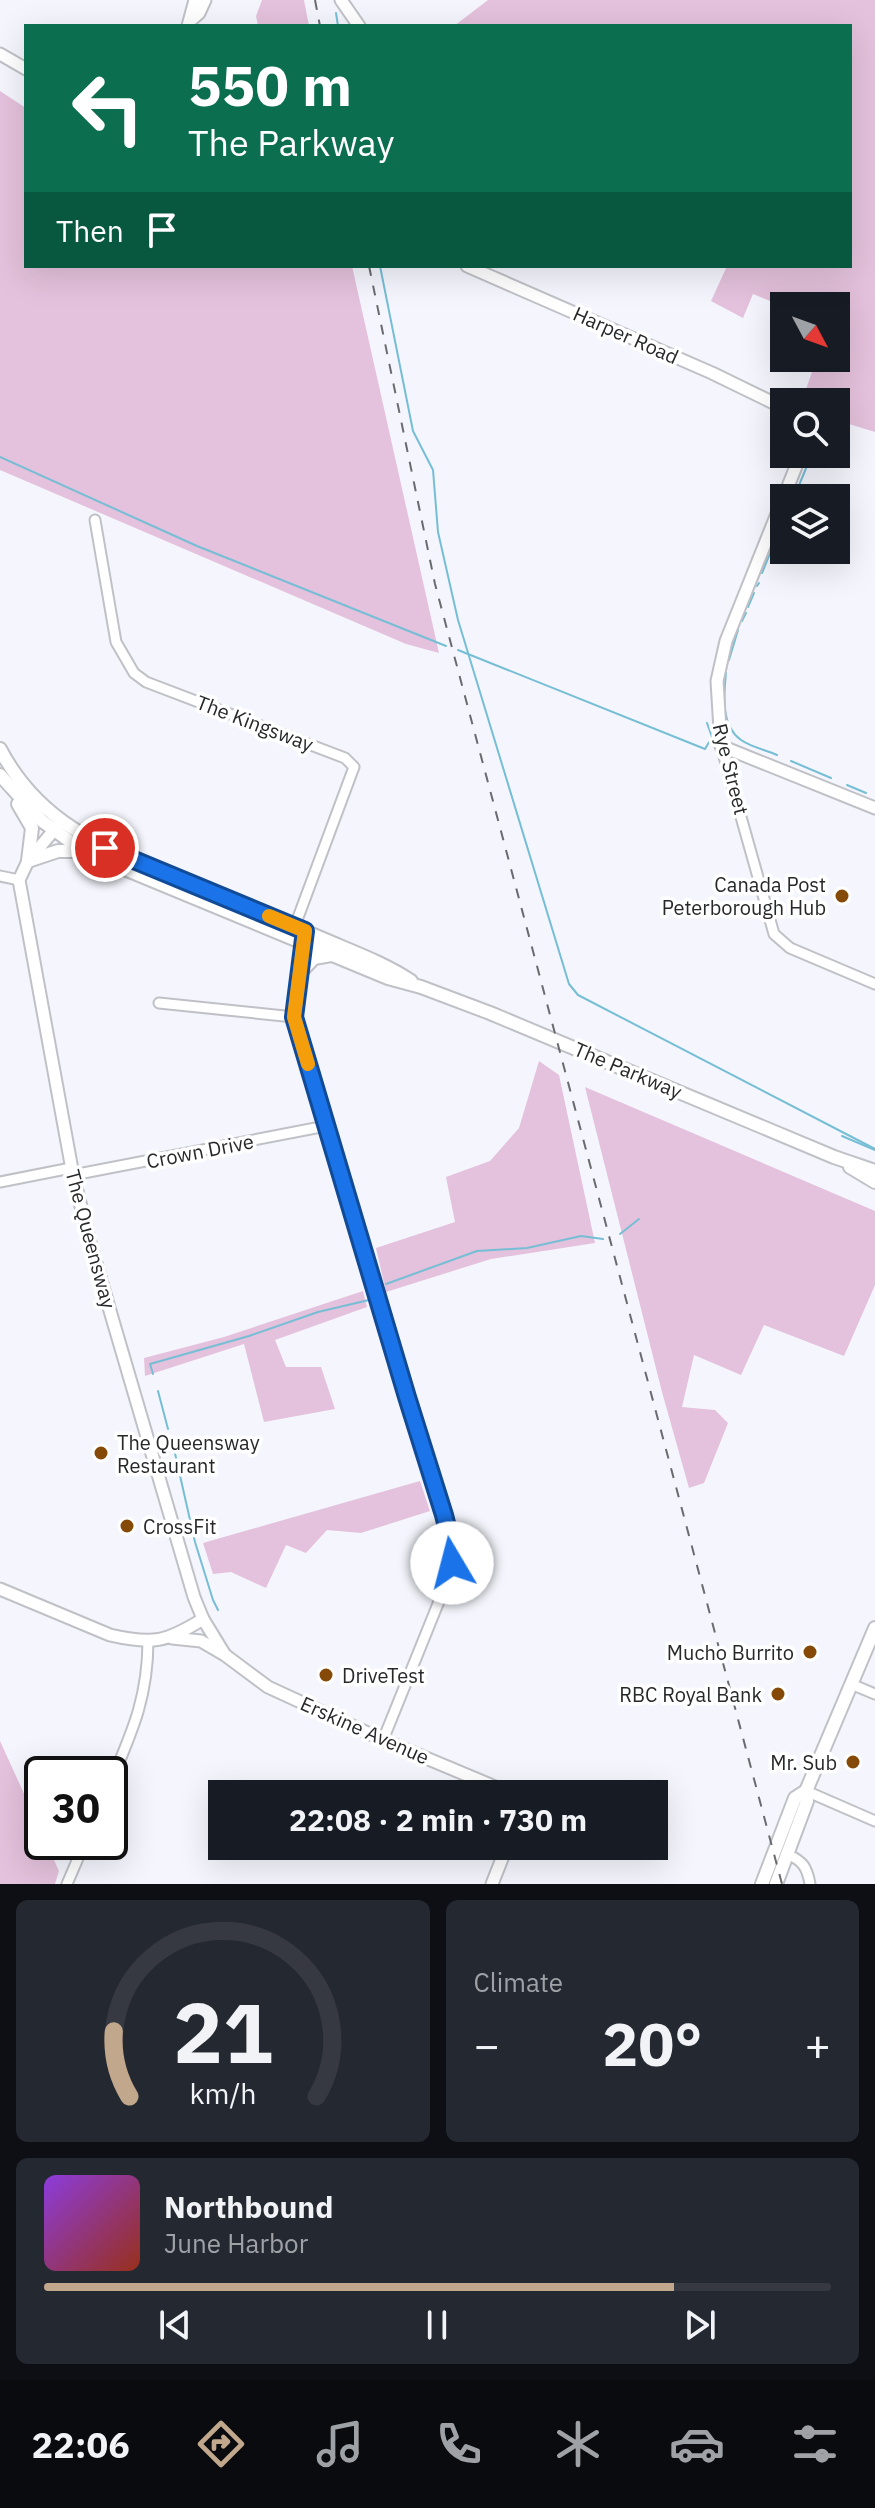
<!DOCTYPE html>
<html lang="en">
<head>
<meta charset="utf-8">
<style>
	body { margin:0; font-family:"IBM Plex Sans",sans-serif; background:#242831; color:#f1f3f6; height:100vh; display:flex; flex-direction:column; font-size:30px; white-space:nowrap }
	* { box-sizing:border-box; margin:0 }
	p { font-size:26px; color:#9ea1a6 }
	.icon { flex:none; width:44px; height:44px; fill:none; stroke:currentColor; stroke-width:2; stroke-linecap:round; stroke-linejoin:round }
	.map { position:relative; height:1884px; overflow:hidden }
	.side { display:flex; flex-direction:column; gap:16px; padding:16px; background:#0d0f14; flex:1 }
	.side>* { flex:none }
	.top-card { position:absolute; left:24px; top:24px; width:828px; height:244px; border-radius:0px; box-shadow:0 8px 32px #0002; background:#0b6e4f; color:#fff; overflow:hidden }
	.needle { width:52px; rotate:131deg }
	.controls { position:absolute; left:770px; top:292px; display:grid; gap:16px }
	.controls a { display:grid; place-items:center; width:80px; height:80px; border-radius:0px; background:#171b24; box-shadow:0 8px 32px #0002; font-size:40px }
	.speed { position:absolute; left:24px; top:1756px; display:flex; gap:16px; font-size:40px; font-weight:700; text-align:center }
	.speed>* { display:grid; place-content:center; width:104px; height:104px; border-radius:50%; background:#171b24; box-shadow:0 8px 32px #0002; line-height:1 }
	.speed .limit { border:4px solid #111; border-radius:12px; background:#fff; color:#111 }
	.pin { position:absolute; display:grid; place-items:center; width:68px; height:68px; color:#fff; margin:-34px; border:4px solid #fff; border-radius:50%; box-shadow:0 2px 8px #0007 }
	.me { position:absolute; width:88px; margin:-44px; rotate:352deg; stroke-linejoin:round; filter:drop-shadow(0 0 6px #0008) }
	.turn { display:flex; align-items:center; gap:28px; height:168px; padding:0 32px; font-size:36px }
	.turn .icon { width:104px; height:104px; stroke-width:2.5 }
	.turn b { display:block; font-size:56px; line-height:68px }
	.then { display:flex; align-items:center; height:76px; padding:0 32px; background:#0003; gap:16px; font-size:30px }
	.big { font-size:60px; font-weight:700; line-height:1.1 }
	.side .tile { flex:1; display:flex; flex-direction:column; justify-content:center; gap:12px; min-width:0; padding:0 28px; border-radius:12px; background:#242831 }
	.side .dial { align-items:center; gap:0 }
	.dial svg { height:208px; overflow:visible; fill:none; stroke:#363941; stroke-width:7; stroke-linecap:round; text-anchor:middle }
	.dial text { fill:#f1f3f6; stroke:none }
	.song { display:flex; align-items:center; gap:24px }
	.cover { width:96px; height:96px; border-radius:12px; background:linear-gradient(135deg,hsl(270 70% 55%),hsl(10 70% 35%)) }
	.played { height:8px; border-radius:4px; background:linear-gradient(90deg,#c1a78b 80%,#363941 80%) }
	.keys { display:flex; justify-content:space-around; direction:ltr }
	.heat { display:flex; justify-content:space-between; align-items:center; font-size:44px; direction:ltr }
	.side .tiles { flex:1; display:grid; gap:16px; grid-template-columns:1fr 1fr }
	.tile:last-child { grid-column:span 2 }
	.trip { position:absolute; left:208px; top:1780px; width:460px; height:80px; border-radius:0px; background:#171b24; box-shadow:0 8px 32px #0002; font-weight:700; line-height:80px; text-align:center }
	.dock { display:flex; height:128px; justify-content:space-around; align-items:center; background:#090b0e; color:#9ea1a6 }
	.dock .icon { width:56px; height:56px }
	.dock .current { color:#c1a78b }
	.dock b { font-size:36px; color:#f1f3f6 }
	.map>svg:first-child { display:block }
</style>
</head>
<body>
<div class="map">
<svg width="875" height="1884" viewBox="0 0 875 1884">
	<rect width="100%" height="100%" fill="#f5f6fd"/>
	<!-- green -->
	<g fill="#e4c1dc">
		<path d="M262 0H304L309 26H258L256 16Z"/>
		<path d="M488 0H875V432L836 420V402H808L803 398 814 366 810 358H836V306H784V318L775 303 753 294 743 318 711 301 727 266H850V26H454Z"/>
		<path d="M0 91 26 108V266H352L439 653 406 644 0 470Z"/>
		<path d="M539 1061 559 1075 595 1243 491 1259 386 1292 376 1248 455 1222 446 1177 490 1161 519 1128Z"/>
		<path d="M585 1087 875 1211V1285L844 1356 764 1325 741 1375 694 1355 682 1407 715 1410 728 1423 704 1483 689 1488 662 1392Z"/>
		<path d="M363 1291 367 1307 275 1340 286 1367H321L335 1409 264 1422 244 1344 145 1376 144 1358 224 1337Z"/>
		<path d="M420 1481 430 1511 361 1533 327 1530 306 1553 286 1545 266 1588 231 1572 213 1574 203 1543Z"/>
		<path d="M0 1741 42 1833V1842H46L59 1871 55 1884H0Z"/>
	</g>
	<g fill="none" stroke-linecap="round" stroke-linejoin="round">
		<!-- stream -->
		<g stroke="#76bed5" stroke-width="2">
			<path d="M336 13 338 26"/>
			<path d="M380 266 413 431 433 470 438 532 458 620 569 984 578 995 875 1149"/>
			<path d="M0 457 197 546 446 646"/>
			<path d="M797 490 812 454"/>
			<path d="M781 527 784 520"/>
			<path d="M775 539 777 535"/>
			<path d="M762 573 773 546"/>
			<path d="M757 586 759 583"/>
			<path d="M748 607 754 593"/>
			<path d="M742 621 746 613"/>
			<path d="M458 650 705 749 712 737 707 723"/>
			<path d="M729 660 738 630"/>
			<path d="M726 673C724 694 720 725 741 740 751 747 766 750 777 755"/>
			<path d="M791 761 831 778"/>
			<path d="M847 785 866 793"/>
			<path d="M875 1150 842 1136 875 1150"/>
			<path d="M620 1234 639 1219"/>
			<path d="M386 1284 477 1251 527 1248 581 1236 603 1239"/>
			<path d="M153 1374 150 1364 249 1336 318 1312 369 1300"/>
			<path d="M158 1391 168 1429"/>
			<path d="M174 1449 195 1542 213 1600 218 1610"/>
		</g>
		<defs>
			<g id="minor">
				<path d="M95 520 116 642 134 673 146 682 345 758 354 767 293 931"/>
				<path d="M721 746 774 934 790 948 875 984"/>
				<path d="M0 876 19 880"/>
				<path d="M303 940 294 1017 450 1539 452 1563 444 1589 383 1740"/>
				<path d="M159 1003 294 1017"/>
				<path d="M73 1175 326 1126"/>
				<path d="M0 1182 71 1168"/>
				<path d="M851 1684 875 1694"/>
				<path d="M110 1784C132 1732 148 1698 148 1640"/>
				<path d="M806 1791 875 1821"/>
				<path d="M787 1854C803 1861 807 1867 810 1884"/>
				<path d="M67 1884 85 1842"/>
			</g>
			<g id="tertiary">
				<path d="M341 0 359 26"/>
				<path d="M191 20 199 13 205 0"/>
				<path d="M188 26 195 0"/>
				<path d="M0 54 26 69"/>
				<path d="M467 266 712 373 784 408"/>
				<path d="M801 454 726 641 717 681 721 746 875 808"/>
				<path d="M60 823 28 861 19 880 73 1175 91 1246 194 1597 203 1619 225 1655"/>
				<path d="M0 1589 110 1635C153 1645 166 1642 203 1619"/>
				<path d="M172 1638 201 1641 225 1655 268 1687 383 1740 512 1794"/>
				<path d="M492 1884 507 1846"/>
			</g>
			<g id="secondary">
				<path d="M0 749C38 822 101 847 172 876 222 897 273 918 323 939 353 952 384 963 411 981"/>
				<path d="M0 775 42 821 86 853 388 978 421 987 490 1013 834 1157 875 1171"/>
				<path d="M18 804 32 828 28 861"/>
				<path d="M28 861 58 851H79"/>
				<path d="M298 975 314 958 331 955"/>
				<path d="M850 1167 875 1182"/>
				<path d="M762 1884 795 1798 806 1791"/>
				<path d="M776 1884 807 1801 806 1791 875 1628"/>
			</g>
		</defs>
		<!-- minor casing -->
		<use href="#minor" stroke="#c0c1c7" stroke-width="13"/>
		<!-- tertiary casing -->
		<use href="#tertiary" stroke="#c0c1c7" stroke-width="15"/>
		<!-- secondary casing -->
		<use href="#secondary" stroke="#c0c1c7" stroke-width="16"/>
		<!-- minor -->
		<use href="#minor" stroke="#fff" stroke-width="9"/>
		<!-- tertiary -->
		<use href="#tertiary" stroke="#fff" stroke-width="11"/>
		<!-- secondary -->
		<use href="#secondary" stroke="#fff" stroke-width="12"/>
		<!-- rail -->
		<g stroke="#6a6b6e" stroke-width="2" stroke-dasharray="10 10" stroke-linecap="butt">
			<path d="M315 0 320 26"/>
			<path d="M369 266 435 584 782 1884"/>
		</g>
	</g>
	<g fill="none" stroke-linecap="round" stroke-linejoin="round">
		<defs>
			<path id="route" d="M105 848 305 931 294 1017 407 1397 444 1515 450 1539 452 1563"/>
		</defs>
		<!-- route casing -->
		<use href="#route" stroke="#114b97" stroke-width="20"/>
		<!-- route -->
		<use href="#route" stroke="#1a73e8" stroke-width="14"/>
		<!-- slow -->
		<path stroke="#f59e0b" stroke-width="14" d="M269 916 305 931 294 1017 308 1064"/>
	</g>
	<!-- markers -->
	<g fill="#864a08" stroke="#fff" stroke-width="3">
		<circle cx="842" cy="896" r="8"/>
		<circle cx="101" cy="1453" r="8"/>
		<circle cx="127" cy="1526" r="8"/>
		<circle cx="810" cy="1652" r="8"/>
		<circle cx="326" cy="1675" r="8"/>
		<circle cx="778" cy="1694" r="8"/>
		<circle cx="853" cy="1762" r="8"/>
	</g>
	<g text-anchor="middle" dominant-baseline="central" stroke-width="7" stroke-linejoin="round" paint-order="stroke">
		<!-- street labels -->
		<g font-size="20" fill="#27282a" stroke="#fff">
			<text transform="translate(626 335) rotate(24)">Harper Road</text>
			<text transform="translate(255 723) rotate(21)">The Kingsway</text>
			<text transform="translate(731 769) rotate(76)">Rye Street</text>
			<text transform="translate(628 1070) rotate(23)">The Parkway</text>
			<text transform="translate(200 1151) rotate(-11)">Crown Drive</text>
			<text transform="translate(91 1239) rotate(75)">The Queensway</text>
			<text transform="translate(365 1730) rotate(24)">Erskine Avenue</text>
		</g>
		<!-- poi labels -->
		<g font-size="20" fill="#27282a" stroke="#fff" text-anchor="end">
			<text x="826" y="884">Canada Post<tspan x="826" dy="23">Peterborough Hub</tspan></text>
			<text x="117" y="1442" text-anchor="start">The Queensway<tspan x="117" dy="23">Restaurant</tspan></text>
			<text x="143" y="1526" text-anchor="start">CrossFit</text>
			<text x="794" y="1652">Mucho Burrito</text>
			<text x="342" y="1675" text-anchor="start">DriveTest</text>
			<text x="762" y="1694">RBC Royal Bank</text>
			<text x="837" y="1762">Mr. Sub</text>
		</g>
	</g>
</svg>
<div class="controls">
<a><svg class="needle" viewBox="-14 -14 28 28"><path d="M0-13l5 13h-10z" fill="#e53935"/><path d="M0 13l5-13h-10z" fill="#9ea1a6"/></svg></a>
<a><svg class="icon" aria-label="search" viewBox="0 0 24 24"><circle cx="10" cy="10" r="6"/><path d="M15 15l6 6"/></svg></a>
<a><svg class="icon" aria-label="layers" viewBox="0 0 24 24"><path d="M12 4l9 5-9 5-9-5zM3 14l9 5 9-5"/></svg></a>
</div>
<div class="speed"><div class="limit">30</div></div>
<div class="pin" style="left:105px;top:848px;background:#d93025"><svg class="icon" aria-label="arrive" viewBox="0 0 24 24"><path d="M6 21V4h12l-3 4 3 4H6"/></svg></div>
<svg class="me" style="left:452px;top:1563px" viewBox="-20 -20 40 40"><circle r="19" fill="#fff"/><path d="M0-13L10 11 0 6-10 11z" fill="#1a73e8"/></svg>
<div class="trip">22:08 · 2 min · 730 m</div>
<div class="top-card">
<div class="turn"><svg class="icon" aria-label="left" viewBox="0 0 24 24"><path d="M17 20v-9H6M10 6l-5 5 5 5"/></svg><div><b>550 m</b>The Parkway</div></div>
<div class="then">Then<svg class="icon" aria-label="arrive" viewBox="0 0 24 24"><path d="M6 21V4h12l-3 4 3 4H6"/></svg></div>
</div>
</div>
<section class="side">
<div class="tiles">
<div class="tile dial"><svg viewBox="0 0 100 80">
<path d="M14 69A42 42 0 1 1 86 69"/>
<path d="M14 69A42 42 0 0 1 8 44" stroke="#c1a78b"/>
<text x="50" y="56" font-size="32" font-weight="700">21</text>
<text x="50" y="72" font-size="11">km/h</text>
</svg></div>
<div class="tile"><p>Climate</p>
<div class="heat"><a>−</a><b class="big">20°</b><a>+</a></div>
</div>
<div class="tile">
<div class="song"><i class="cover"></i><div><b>Northbound</b><p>June Harbor</p></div></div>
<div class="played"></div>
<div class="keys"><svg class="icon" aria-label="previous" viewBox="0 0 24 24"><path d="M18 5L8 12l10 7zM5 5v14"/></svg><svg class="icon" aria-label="pause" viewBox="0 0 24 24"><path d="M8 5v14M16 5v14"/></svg><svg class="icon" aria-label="next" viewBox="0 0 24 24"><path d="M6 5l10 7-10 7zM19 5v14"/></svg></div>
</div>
</div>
</section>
<nav class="dock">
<b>22:06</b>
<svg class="icon current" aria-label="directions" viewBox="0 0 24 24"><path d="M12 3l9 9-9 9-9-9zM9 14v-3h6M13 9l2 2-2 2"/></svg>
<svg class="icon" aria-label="music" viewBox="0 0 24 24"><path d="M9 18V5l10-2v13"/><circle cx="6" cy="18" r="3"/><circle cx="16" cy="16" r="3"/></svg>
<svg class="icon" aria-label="phone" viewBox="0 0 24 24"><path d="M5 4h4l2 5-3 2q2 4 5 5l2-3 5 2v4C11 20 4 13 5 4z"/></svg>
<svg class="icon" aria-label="climate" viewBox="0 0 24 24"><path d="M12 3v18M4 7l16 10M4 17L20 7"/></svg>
<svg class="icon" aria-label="car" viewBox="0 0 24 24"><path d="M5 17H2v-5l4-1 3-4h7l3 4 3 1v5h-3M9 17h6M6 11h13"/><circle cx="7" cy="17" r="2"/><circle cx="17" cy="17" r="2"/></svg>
<svg class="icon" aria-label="filters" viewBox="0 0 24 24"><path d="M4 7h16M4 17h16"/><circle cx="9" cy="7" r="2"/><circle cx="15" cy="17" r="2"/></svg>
</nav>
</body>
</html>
